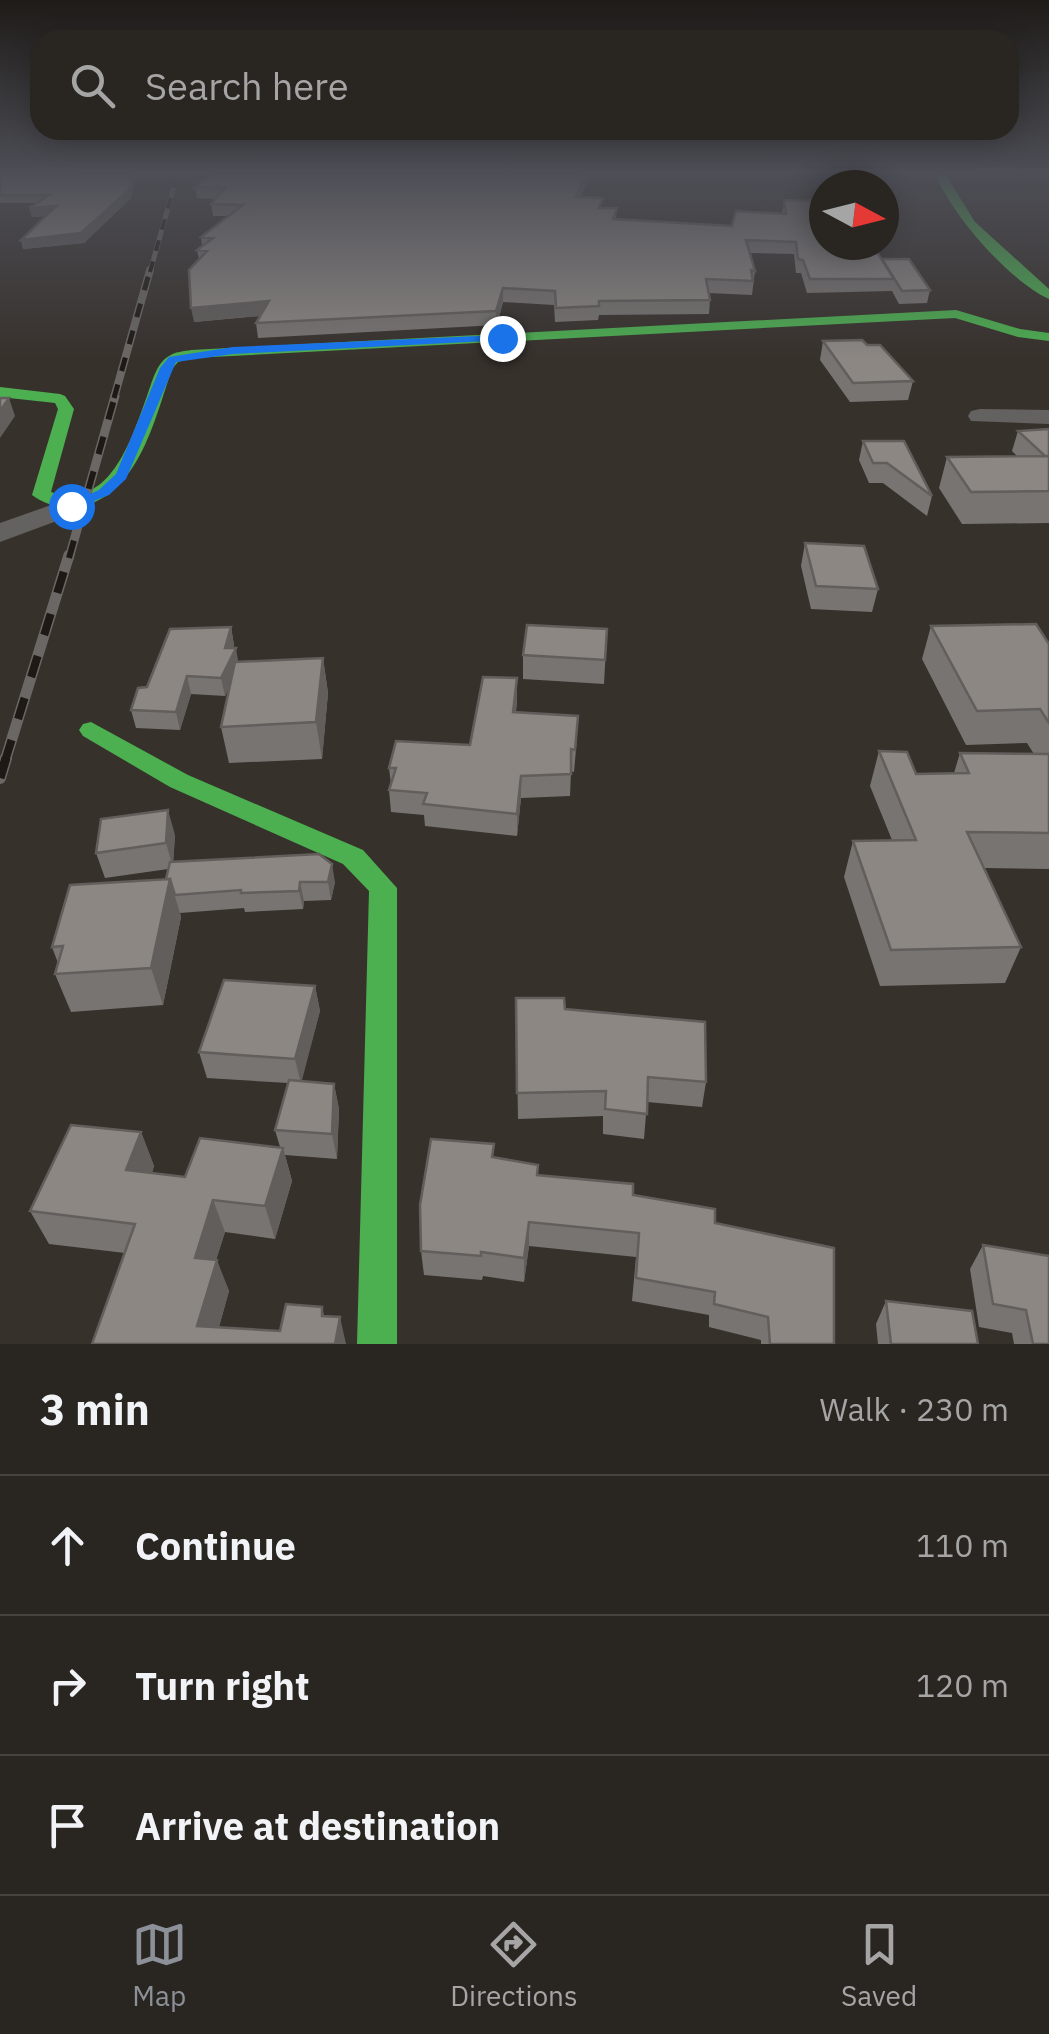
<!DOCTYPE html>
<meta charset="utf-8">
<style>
body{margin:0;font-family:"IBM Plex Sans",sans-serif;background:#35312e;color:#f1f3f6}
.compass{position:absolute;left:809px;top:170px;width:90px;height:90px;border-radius:50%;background:#292521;box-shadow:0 5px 25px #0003;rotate:97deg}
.stop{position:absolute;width:30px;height:30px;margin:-22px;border:8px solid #1a73e8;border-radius:50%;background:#fff}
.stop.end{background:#1a73e8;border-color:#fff;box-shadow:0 2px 10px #0008}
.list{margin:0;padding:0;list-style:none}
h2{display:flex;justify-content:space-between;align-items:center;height:130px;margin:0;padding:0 40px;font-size:42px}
h2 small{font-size:32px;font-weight:400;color:#a5a5a5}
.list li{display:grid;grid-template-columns:65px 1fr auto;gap:30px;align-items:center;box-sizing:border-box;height:140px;padding:0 40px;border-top:2px solid #45423f}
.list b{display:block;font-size:38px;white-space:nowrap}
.list em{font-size:32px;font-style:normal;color:#a5a5a5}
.icon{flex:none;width:55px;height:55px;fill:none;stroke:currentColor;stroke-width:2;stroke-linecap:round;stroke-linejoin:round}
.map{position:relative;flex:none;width:1049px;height:1344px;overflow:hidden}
.search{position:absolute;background:#292521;box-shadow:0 5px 25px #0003;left:30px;right:30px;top:30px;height:110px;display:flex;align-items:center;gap:25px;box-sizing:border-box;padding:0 35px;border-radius:30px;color:#a5a5a5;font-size:38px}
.sheet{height:550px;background:#292521}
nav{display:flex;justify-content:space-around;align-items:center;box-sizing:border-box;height:140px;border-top:2px solid #45423f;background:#292521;font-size:28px;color:#a5a5a5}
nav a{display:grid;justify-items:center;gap:5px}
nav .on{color:#8c9099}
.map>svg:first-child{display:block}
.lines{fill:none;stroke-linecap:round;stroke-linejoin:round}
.street{fill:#646260;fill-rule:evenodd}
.fast{fill:#4caf50;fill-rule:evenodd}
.rail-far4-casing{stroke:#6a6764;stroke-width:5}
.rail-far3-casing{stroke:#6a6764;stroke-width:8}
.rail-far2-casing{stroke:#6a6764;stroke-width:9}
.rail-far1-casing{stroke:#6a6764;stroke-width:11}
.rail-casing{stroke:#6a6764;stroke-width:12}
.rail-far4{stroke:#1e1915;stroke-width:4;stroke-dasharray:11;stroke-linecap:butt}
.rail-far3{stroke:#1e1915;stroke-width:5;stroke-dasharray:14;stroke-linecap:butt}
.rail-far2{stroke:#1e1915;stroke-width:6;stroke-dasharray:18;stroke-linecap:butt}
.rail-far1{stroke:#1e1915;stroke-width:8;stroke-dasharray:22;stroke-linecap:butt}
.rail{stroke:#1e1915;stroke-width:9;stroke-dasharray:28;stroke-linecap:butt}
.wall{fill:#787471}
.shaded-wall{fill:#625e5c}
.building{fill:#8c8783;stroke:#625e5c;stroke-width:2.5}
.route{fill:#1a73e8}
</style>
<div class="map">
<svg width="1049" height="1344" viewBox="0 0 1049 1344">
<rect width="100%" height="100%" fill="#37312c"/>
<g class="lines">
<path class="street" d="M 980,409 L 1049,410 L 1049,424 L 971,421 L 968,416 L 971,411 Z
M 71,498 L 81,500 L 85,506 L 81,512 L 0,542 L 0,523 Z"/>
<path class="fast" d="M 934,172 L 944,172 L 975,222 L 1049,289 L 1049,299 C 1007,279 952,215 934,172 Z
M 956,310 L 1020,329 L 1049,333 L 1049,341 L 1018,337 L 955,318 L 192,358 L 178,362 L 172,369 C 154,421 138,498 75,508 C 62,510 42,503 32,495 L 58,409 L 55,403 L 0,397 L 0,387 L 60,394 L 65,396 L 74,409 L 51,492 C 110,511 131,440 147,396 C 152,383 156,363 169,356 C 174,352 185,351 191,350 Z
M 91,722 L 188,775 L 363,850 L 397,888 L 397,1344 L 357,1344 L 369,891 L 343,864 L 170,787 L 83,736 L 79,730 L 83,724 Z"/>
<defs>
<path id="rail-far4" d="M 150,272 L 178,172"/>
<path id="rail-far3" d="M 114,398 L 150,270"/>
<path id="rail-far2" d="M 69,558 L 115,396"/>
<path id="rail-far1" d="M 5,761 L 69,555"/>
<path id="rail" d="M 0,778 L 6,758"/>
</defs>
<use href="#rail-far4" class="rail-far4-casing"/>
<use href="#rail-far3" class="rail-far3-casing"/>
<use href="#rail-far2" class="rail-far2-casing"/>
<use href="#rail-far1" class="rail-far1-casing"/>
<use href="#rail" class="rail-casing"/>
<use href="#rail-far4" class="rail-far4"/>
<use href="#rail-far3" class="rail-far3"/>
<use href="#rail-far2" class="rail-far2"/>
<use href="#rail-far1" class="rail-far1"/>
<use href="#rail" class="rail"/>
</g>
<path class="wall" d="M 0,172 L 131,198 L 84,243 L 23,249 L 21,240 L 46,216 L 32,217 L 37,203 L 0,203 Z
M 213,172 L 591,172 L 581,197 L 603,208 L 617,208 L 616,219 L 732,226 L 782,214 L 784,200 L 833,252 L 882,260 L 930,290 L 927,303 L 899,304 L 892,291 L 807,293 L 801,273 L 796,273 L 794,254 L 750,253 L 755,271 L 752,295 L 709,293 L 710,300 L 709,314 L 599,315 L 598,320 L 555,322 L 554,305 L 503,302 L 497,325 L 258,338 L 256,323 L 260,316 L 194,322 L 199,259 L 197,250 L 202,246 L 201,237 L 227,216 L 213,216 L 211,204 L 215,199 L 197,198 L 195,187 Z
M 823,341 L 867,345 L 913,381 L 908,400 L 850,402 L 820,360 Z
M 1049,429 L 1049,523 L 962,524 L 939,488 L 947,457 L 1017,456 L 1012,451 L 1018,431 Z
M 863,441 L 932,496 L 927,516 L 883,483 L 869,483 L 859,460 Z
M 805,543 L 878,589 L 872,612 L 811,609 L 801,566 Z
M 931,626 L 1049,644 L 1049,869 L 984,868 L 1021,947 L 1005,983 L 880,986 L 844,877 L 853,841 L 892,840 L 870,786 L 879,751 L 916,774 L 954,773 L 960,753 L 1034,754 L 1027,743 L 966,745 L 922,659 Z
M 231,627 L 234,645 L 233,648 L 238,662 L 323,658 L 328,693 L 322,759 L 229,763 L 221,727 L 230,686 L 225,696 L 191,694 L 180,730 L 136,728 L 131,710 L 147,687 Z
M 607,629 L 604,684 L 523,679 L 523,655 Z
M 517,700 L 516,712 L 577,738 L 574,772 L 571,771 L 570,796 L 521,798 L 517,836 L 425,826 L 424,815 L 391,812 L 389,790 L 391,784 L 389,768 L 470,745 Z
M 175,835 L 173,862 L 335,882 L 331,900 L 304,901 L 303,909 L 245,912 L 244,908 L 180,913 L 181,917 L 163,1005 L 71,1012 L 55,974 L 58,963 L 52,947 L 166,879 L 168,869 L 105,878 L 96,853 Z
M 315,986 L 320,1011 L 301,1081 L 334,1084 L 339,1109 L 337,1159 L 285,1155 L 292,1181 L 275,1239 L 225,1232 L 216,1260 L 229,1291 L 219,1327 L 280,1331 L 322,1307 L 324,1316 L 346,1344 L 92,1344 L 125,1253 L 49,1244 L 30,1211 L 141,1132 L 154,1166 L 152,1173 L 185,1177 L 280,1147 L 275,1130 L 288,1083 L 207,1078 L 199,1052 Z
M 516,998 L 565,1009 L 706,1082 L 702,1107 L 647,1102 L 644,1139 L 603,1134 L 603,1116 L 518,1119 Z
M 494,1158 L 538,1175 L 633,1195 L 715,1223 L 834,1344 L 761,1344 L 761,1340 L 709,1327 L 709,1315 L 632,1301 L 636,1257 L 529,1246 L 524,1282 L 483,1276 L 482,1280 L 424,1275 L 421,1251 Z
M 983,1245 L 1049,1344 L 1014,1344 L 1012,1333 L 979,1327 L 970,1269 Z
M 886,1301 L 978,1344 L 878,1344 L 876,1324 Z"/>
<path class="shaded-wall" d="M 133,172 L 137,172 L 131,198 L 84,243 L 23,249 L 21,240 Z
M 587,172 L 591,172 L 576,208 L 576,197 Z
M 56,206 L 58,215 L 32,217 L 29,208 Z
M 503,288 L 503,302 L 497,325 L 496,311 Z
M 269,301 L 271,315 L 194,322 L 191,308 Z
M 9,398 L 15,416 L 0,438 L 0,411 Z
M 231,627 L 234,645 L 230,660 L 236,648 L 239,666 L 225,696 L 221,678 L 225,648 Z
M 323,658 L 328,693 L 322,759 L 316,722 Z
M 187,676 L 191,694 L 180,730 L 176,712 Z
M 517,678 L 517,700 L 513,733 L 513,712 Z
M 521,776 L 521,798 L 517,836 L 517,814 Z
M 168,810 L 175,835 L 173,868 L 166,843 Z
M 332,864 L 335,882 L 331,900 L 328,882 Z
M 170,879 L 181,917 L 163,1005 L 151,968 Z
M 300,882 L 304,901 L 303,909 L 299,891 Z
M 315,986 L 320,1011 L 301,1084 L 295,1059 Z
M 334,1084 L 339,1109 L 337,1159 L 332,1134 Z
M 141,1132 L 154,1166 L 140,1203 L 126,1170 Z
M 283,1148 L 292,1181 L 275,1239 L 265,1206 Z
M 213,1200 L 225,1232 L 207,1289 L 195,1258 Z
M 529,1222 L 529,1246 L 524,1282 L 524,1258 Z
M 217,1260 L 229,1291 L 214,1344 L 197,1326 Z
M 340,1317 L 346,1344 L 335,1344 Z"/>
<path class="building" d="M 0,172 L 133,172 L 130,189 L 81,233 L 21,240 L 56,206 L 29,208 L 49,195 L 0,195 Z
M 213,172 L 587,172 L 576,197 L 603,198 L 599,208 L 617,208 L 613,219 L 732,226 L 736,211 L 786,214 L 784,200 L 816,201 L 824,224 L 824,245 L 831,245 L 833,252 L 877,252 L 894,279 L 810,279 L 803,260 L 798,259 L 796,242 L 746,240 L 755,271 L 751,270 L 753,281 L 706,279 L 710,300 L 599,301 L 599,306 L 556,308 L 555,291 L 503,288 L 496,311 L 256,323 L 269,301 L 191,308 L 189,270 L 207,251 L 197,250 L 213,238 L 201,237 L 243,205 L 211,204 L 225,188 L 195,187 Z
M 882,259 L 909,259 L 930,290 L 902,291 Z
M 862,340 L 867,345 L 880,345 L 913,381 L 853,383 L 823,341 Z
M 0,398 L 9,398 L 0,411 Z
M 1049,429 L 1049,456 L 1045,456 L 1018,431 Z
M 863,441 L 904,441 L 932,496 L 887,463 L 873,463 Z
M 1049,456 L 1049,491 L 971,492 L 947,457 Z
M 805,543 L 864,546 L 878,589 L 816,586 Z
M 1036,624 L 1049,644 L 1049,723 L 1040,709 L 977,711 L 931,626 Z
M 527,625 L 607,629 L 605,660 L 523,655 Z
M 231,627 L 225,648 L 236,648 L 221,678 L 187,676 L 176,712 L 131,710 L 138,688 L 147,687 L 170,629 Z
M 323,658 L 316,722 L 221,727 L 235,662 Z
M 483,677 L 517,678 L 513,712 L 578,716 L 575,750 L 571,749 L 571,774 L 521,776 L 517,814 L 423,804 L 427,793 L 389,790 L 396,768 L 389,768 L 396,741 L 470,745 Z
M 879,751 L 907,752 L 916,774 L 969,773 L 960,753 L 1049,754 L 1049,833 L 967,832 L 1021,947 L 891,950 L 853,841 L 916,840 Z
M 168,810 L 166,843 L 96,853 L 101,819 Z
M 319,854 L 332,864 L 328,882 L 300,882 L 299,891 L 241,893 L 241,890 L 175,895 L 170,879 L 166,879 L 170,862 Z
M 170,879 L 151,968 L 55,974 L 63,946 L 52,947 L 70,885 Z
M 224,980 L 315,986 L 295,1059 L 199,1052 Z
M 516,998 L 564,998 L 565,1009 L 705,1022 L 706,1082 L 648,1077 L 647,1114 L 605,1109 L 606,1091 L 517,1093 Z
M 289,1080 L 334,1084 L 332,1134 L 275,1130 Z
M 71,1125 L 141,1132 L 126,1170 L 185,1177 L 200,1138 L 283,1148 L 265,1206 L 213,1200 L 195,1258 L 217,1260 L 197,1326 L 280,1331 L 286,1304 L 322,1307 L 322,1316 L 340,1317 L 335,1344 L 92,1344 L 135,1224 L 30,1211 Z
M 431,1139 L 494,1144 L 492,1157 L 538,1165 L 537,1175 L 633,1184 L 633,1195 L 715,1209 L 715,1223 L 834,1248 L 834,1344 L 770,1344 L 768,1317 L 714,1304 L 715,1292 L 636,1278 L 639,1233 L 529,1222 L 524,1258 L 481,1252 L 481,1256 L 421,1251 L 420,1205 Z
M 983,1245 L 1049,1256 L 1049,1344 L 1033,1344 L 1026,1310 L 993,1304 Z
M 886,1301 L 972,1311 L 978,1344 L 891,1344 Z"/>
<linearGradient id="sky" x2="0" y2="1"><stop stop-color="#1e1b18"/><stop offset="0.48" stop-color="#4d4e56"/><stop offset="1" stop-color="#4d4e56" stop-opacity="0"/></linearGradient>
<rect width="1049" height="360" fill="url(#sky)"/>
<path class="route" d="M 502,335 L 506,340 L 233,354 L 176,362 L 126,479 L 109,495 L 71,510 L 64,506 L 99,490 L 116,474 L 160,368 L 169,357 L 233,347 Z"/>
</svg>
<svg class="compass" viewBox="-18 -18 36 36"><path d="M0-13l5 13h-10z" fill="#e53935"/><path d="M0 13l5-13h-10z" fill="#a5a5a5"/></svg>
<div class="stop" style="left:71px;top:506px"></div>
<div class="stop end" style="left:502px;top:338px"></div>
<div class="search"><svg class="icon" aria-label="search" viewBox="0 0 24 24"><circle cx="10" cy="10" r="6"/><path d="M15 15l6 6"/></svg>Search here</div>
</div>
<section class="sheet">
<h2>3 min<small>Walk · 230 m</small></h2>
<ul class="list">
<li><svg class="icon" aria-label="ahead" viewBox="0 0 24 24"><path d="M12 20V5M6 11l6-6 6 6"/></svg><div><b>Continue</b></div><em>110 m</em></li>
<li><svg class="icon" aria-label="right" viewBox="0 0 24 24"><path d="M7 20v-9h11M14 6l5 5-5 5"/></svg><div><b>Turn right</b></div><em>120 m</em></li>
<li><svg class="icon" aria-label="arrive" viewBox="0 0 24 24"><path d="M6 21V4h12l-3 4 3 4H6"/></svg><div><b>Arrive at destination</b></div></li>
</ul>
</section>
<nav>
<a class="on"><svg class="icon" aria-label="map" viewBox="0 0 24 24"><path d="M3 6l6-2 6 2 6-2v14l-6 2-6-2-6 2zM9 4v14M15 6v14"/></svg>Map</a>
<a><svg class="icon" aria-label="directions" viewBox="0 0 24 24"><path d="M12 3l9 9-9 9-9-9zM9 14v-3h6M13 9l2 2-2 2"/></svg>Directions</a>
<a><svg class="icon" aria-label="saved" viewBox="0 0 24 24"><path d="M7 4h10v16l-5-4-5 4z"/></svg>Saved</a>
</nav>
